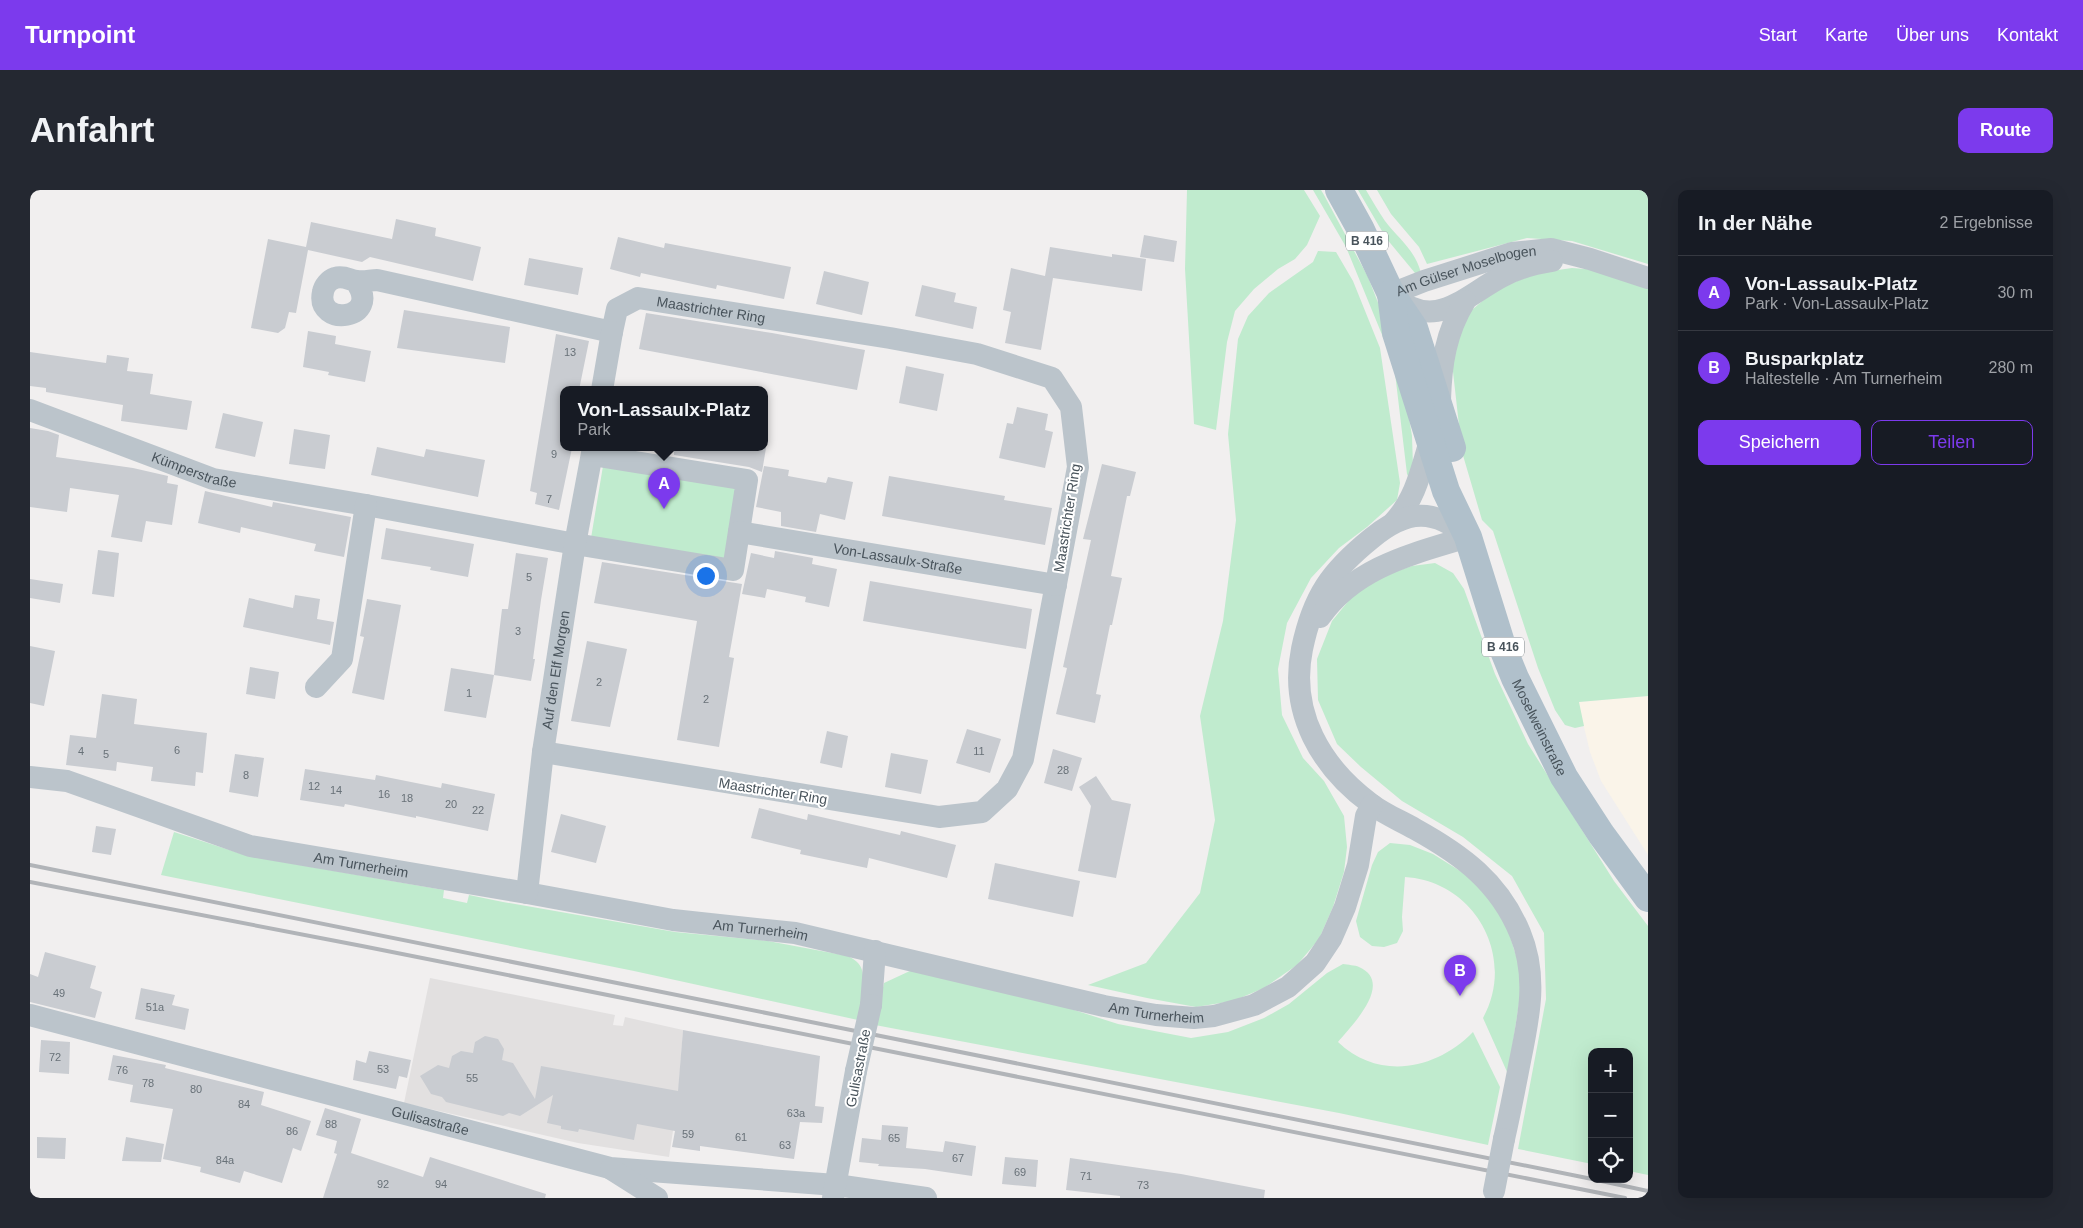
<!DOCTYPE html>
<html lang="de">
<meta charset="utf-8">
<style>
body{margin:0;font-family:Helvetica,sans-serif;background:#242831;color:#f1f3f6}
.controls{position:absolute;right:15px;bottom:15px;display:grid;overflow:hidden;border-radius:10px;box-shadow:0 5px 20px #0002}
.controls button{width:45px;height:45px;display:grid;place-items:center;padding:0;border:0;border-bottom:1px solid #363941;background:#171b24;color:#f1f3f6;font:25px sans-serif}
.you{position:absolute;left:675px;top:385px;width:18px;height:18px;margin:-12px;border:4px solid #fff;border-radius:50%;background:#1a73e8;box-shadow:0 0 0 8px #1a73e833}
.badge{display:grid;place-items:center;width:32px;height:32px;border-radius:50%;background:#7c3aed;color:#fff;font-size:16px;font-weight:700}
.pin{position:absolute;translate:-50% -41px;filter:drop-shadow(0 1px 2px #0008)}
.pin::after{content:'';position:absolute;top:26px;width:18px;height:15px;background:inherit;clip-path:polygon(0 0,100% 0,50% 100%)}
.popup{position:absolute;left:530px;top:196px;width:208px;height:65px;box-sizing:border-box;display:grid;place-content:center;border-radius:10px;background:#171b24;filter:drop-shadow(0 1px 4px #0005);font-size:16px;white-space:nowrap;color:#9ea1a6}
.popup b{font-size:19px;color:#f1f3f6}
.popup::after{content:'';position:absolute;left:50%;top:100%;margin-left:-10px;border:10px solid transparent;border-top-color:#171b24}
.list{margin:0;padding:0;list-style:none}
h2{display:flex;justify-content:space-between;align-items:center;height:65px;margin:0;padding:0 20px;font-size:21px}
h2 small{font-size:16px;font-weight:400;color:#9ea1a6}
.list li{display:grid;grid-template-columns:32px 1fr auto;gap:15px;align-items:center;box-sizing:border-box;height:75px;padding:0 20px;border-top:1px solid #363941}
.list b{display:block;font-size:19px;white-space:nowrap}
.list p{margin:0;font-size:16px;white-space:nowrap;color:#9ea1a6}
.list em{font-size:16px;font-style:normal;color:#9ea1a6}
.actions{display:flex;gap:10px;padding:15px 20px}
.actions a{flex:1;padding:11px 0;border:1px solid #7c3aed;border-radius:10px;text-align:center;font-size:18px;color:#7c3aed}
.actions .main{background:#7c3aed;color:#fff}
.icon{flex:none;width:28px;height:28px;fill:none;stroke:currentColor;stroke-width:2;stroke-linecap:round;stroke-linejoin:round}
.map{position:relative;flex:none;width:1618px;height:1008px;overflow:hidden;border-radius:10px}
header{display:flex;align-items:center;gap:30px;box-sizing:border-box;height:70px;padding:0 25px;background:#7c3aed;color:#fff}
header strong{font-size:24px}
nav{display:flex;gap:28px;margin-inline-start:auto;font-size:18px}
.intro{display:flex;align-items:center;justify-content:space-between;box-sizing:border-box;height:120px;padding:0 30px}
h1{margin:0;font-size:35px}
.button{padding:12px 22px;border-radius:10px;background:#7c3aed;color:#fff;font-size:18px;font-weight:700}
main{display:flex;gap:30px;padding:0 30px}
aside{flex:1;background:#171b24;border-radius:10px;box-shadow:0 5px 20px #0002}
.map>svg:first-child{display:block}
.commercial{fill:#faf4e9}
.education{fill:#e2e0e0}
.green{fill:#c0ebce}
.building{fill:#c9ccd1}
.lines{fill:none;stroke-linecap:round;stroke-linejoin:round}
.minor{stroke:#bbc4cb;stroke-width:22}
.primary{stroke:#b0c0cb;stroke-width:28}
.rail{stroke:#b1b4b8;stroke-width:4}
.minor-bridge{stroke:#bbc4cb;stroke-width:22}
.labels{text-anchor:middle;stroke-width:4;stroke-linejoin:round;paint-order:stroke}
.number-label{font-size:11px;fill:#687178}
.shield{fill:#fff;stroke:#7f878c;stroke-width:1}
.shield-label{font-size:12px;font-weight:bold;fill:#48535b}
.street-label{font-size:14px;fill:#48535b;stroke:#fff}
</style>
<header>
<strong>Turnpoint</strong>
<nav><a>Start</a><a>Karte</a><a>Über uns</a><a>Kontakt</a></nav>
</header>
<div class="intro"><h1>Anfahrt</h1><a class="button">Route</a></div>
<main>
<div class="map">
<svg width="1618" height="1008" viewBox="0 0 1618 1008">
<rect width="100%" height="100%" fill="#f1efef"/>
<path class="commercial" d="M 1618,506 L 1618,665 L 1571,591 L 1560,562 L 1548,512 Z"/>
<path class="education" d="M 400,788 L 585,825 L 583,835 L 593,836 L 595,827 L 653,840 L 648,908 L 639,967 L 548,953 L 374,913 Z"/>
<path class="green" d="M 1157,0 L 1274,0 L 1290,26 L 1277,55 L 1265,69 L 1248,79 L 1224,99 L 1205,121 L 1197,152 L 1186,240 L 1164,234 L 1155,79 Z
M 1283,0 L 1291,0 L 1294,5 L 1338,87 L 1361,146 L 1355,152 L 1316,57 Z
M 1328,0 L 1336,0 C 1342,10 1348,21 1355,31 C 1369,49 1385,60 1391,83 L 1385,83 L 1356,48 Z
M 1347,0 L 1618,0 L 1618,74 L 1542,51 L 1497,48 L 1397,74 L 1389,57 L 1361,24 Z
M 1288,61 L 1306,62 L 1323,91 L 1350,158 L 1370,293 L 1367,310 L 1337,337 L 1309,358 L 1281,388 L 1257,433 L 1248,479 L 1252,525 L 1273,568 L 1294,591 L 1314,626 L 1317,657 L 1314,682 L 1303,717 L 1289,749 L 1267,775 L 1234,798 L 1203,811 L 1166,817 L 1117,808 L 1058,795 L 1116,773 L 1170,703 L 1185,630 L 1170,526 L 1193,431 L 1206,330 L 1198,244 L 1208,149 L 1218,126 L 1239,103 L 1283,72 Z
M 1542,78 L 1569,80 L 1618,97 L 1618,506 L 1549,512 L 1554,536 L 1545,538 L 1535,535 L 1525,520 L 1508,478 L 1463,341 L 1452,330 L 1432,262 L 1421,164 L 1437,124 L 1456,108 L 1477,95 L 1507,83 Z
M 1365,183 L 1373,191 L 1382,246 L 1383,276 L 1379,288 L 1377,284 Z
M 574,270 L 708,291 L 695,369 L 561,348 Z
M 1405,373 L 1423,383 L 1434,399 L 1465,484 L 1498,554 L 1584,691 L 1618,736 L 1618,985 L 1599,981 L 1599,862 L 1562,862 L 1562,974 L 1488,959 L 1516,809 L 1514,743 L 1482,686 L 1433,647 L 1372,611 L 1331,577 L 1307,554 L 1288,510 L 1287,469 L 1302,431 L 1325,403 L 1355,385 L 1382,376 Z
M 144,642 L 218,666 L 414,700 L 413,708 L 437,713 L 439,705 L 473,712 L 645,742 L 738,751 L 818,766 C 824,769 830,773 832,780 C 836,791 830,819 828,830 L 604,781 L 131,685 Z
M 1360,653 L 1380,655 L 1403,664 L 1435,684 L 1454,699 L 1474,727 L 1493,788 L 1478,884 L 1453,828 C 1487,766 1444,691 1375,687 L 1372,727 L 1373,741 L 1367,753 L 1354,757 L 1342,756 L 1330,747 L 1326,731 L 1342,675 L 1348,662 Z
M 1313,774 C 1318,775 1325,775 1329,777 C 1365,793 1321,836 1308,852 C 1349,891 1406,880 1443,842 L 1470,897 L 1458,955 L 1309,923 L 845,835 L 854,793 L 882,780 L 1016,811 L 1088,834 L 1161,848 L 1198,842 L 1234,828 L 1259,814 L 1297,783 Z"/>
<path class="building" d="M 366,29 L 406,38 L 405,46 L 451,57 L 443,91 L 340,67 L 332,72 L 278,60 L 266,123 L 259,122 L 255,138 L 248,143 L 221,138 L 238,49 L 276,57 L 281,32 L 362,49 Z
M 1114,45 L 1147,51 L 1144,72 L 1110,67 Z
M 588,47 L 634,58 L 635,53 L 761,77 L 754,109 L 687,95 L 686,99 L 611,83 L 610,87 L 580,79 Z
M 1020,57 L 1082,67 L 1082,64 L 1116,69 L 1112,101 L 1023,88 L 1011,160 L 975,153 L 981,122 L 973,120 L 981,78 L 1015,86 Z
M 499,68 L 553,78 L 548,105 L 494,95 Z
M 794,81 L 839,92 L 832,125 L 786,114 Z
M 892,95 L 926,103 L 924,112 L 947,117 L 943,139 L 885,126 Z
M 374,120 L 480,137 L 475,173 L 367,158 Z
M 616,123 L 742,143 L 835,160 L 827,200 L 609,159 Z
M 278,141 L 306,146 L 305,154 L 341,161 L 335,192 L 298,185 L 299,182 L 273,177 Z
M 526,144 L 559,151 L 549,200 L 534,200 L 534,258 L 542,258 L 529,320 L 505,314 L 507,303 L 500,301 Z
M 0,162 L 76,173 L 77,165 L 99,168 L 97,181 L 123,184 L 120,204 L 162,211 L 157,240 L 91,231 L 93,215 L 16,202 L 16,198 L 0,196 Z
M 876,176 L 914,184 L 907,221 L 869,213 Z
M 987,217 L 1018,224 L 1015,240 L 1023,242 L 1015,278 L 969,268 L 977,233 L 983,234 Z
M 193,223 L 233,232 L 225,267 L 185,258 Z
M 0,238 L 18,241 L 29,245 L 26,267 L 103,278 L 138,286 L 137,293 L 148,295 L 142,335 L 116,331 L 112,352 L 81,347 L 89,305 L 40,298 L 37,322 L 0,317 Z
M 264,239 L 300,245 L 295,279 L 259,274 Z
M 347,257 L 394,267 L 396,259 L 455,270 L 448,307 L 341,285 Z
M 644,258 L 736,258 L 732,282 L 719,277 L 644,265 Z
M 1072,274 L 1106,282 L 1100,306 L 1097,306 L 1081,386 L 1092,388 L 1082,435 L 1080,435 L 1066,504 L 1071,505 L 1065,533 L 1026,524 L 1037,478 L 1033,477 L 1061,350 L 1053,349 Z
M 734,276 L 759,280 L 758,286 L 796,293 L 798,287 L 823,292 L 815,330 L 790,324 L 786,342 L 751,336 L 751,322 L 726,317 Z
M 859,286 L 975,306 L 974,310 L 1022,318 L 1015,355 L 852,326 Z
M 175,301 L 242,317 L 243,312 L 321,327 L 314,367 L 284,361 L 286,354 L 211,337 L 210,343 L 168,333 Z
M 356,338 L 444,354 L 438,387 L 400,380 L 401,377 L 351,369 Z
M 68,360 L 89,363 L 84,407 L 62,404 Z
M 745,361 L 783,368 L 782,374 L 807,379 L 799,417 L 775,412 L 776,407 L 737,399 L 735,408 L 712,404 L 721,363 L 744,368 Z
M 486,363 L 518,368 L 511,410 L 503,469 L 505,469 L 501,491 L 464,485 L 472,419 L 478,419 Z
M 572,372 L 712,394 L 699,467 L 704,468 L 689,557 L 647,550 L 667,431 L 564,413 Z
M 0,389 L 33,394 L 30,413 L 0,408 Z
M 840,391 L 1002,419 L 996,459 L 833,431 Z
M 265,405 L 290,409 L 287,429 L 304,432 L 300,455 L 213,437 L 219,408 L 263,418 Z
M 337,409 L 371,415 L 354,510 L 322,503 L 334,447 L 330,446 Z
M 557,451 L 597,459 L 580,537 L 541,531 Z
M 0,456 L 25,461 L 14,516 L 0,513 Z
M 220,477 L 249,482 L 245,509 L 216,504 Z
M 421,478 L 464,485 L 456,528 L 414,521 Z
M 72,504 L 107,509 L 104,534 L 177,543 L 173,583 L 166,582 L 165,596 L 121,591 L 123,577 L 87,572 L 86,581 L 36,575 L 40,545 L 66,548 Z
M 937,539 L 971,549 L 960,583 L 926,573 Z
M 797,541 L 818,546 L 812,578 L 790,573 Z
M 1023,559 L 1052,568 L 1042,601 L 1014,593 Z
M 861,563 L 898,570 L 891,604 L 855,597 Z
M 205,564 L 234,568 L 228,607 L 199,602 Z
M 275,579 L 345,590 L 346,585 L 411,598 L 412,593 L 465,604 L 458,641 L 386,626 L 386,628 L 315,614 L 314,617 L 270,610 Z
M 1066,586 L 1082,610 L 1101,614 L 1086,688 L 1048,681 L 1061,616 L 1049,597 Z
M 729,618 L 777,630 L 778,624 L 870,645 L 871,641 L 926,655 L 917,688 L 839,668 L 837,678 L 770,664 L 771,660 L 721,648 Z
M 531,624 L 576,636 L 566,673 L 521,662 Z
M 66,636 L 86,639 L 81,665 L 62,662 Z
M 965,673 L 1050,691 L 1043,727 L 958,709 Z
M 15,762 L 66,776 L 60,798 L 72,802 L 65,828 L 0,812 L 0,784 L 8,787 Z
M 111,798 L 145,805 L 142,815 L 159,819 L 155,840 L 105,829 Z
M 653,840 L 790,866 L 785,916 L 794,917 L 792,933 L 770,932 L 764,969 L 670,956 L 670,961 L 642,957 L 645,941 L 607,934 L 604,950 L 549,939 L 548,942 L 531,939 L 531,936 L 517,933 L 523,905 L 490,926 L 479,923 L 473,926 L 416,912 L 412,907 L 401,904 L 390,886 L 408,875 L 419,878 L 422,866 L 431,861 L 443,863 L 445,852 L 455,846 L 468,849 L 474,859 L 472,870 L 483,873 L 505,909 L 511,876 L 648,901 Z
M 11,850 L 40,852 L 39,884 L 9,882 Z
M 339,861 L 381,870 L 377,888 L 369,886 L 366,899 L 323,890 L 326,870 L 336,873 Z
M 83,865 L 136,875 L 135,878 L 234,902 L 231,915 L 281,931 L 271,961 L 263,958 L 252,993 L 214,981 L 210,993 L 170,982 L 171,977 L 133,969 L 143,919 L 100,912 L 103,895 L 78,890 Z
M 295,918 L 331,929 L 321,963 L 393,987 L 400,967 L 516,1004 L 515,1008 L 293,1008 L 307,964 L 304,963 L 307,951 L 286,945 Z
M 852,935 L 878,937 L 876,958 L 913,962 L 915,951 L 946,956 L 942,986 L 895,979 L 848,976 L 849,974 L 829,972 L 832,948 L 851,950 Z
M 7,947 L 36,948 L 35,969 L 7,968 Z
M 96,947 L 134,954 L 131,972 L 92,971 Z
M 975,967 L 1008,970 L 1006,997 L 972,994 Z
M 1040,968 L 1151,984 L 1235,1000 L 1234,1008 L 1090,1008 L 1090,1006 L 1036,1000 Z"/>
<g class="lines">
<g class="minor">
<path id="s1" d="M 326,92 C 353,130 285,138 293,102 C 294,96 299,90 305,88 C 315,85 320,91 328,91 C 334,92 341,90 347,90 L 582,142 L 587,119 L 608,108 L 860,148 L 947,164 L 1022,188 L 1041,217 L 1048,277 L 993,569 L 977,599 L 952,622 L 909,627 L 513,562"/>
<path id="s2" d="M 1361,104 L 1394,91 L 1482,63 L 1521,59 L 1560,69 L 1618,88"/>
<path d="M 1361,104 C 1404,143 1432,108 1471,87 C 1487,78 1503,74 1522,71"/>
<path d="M 572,200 L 582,142"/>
<path d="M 1410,210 C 1411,174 1416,142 1435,111"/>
<path id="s3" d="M 0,220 L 183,289 L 336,315 L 545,354 L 703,380 L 717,290 L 562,265"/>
<path d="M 1363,333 C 1385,310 1391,281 1400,251"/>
<path id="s4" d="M 709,342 L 1026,395"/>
<path d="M 1438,347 C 1404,318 1377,319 1342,348 C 1301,381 1283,406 1272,459 C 1259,523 1291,577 1341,614 C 1354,624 1371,631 1385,639 C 1432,665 1469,692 1490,743 C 1508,786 1499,827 1490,871 C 1485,897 1480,923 1474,949"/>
<path d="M 1290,427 C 1325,377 1382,364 1438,347"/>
<path d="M 286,497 L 312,469 L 336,315"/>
<path id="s5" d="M 0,587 L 37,591 L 220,656 L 497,703 L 643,730 L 765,743 L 1074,816 L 1126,825 L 1164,828 L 1184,826 L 1224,815 L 1258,797 L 1285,773 L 1301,749 L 1315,717 L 1328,675 L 1336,626 L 1342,615"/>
<path id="s6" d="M 497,703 L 513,562 L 545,354 L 563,258"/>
<path d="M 841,815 L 845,761"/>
<path id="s7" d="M 0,825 L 580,978 L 806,995 L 896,1008"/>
<path d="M 581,979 L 627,1008"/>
<path d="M 803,1008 L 826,881"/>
</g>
<g class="primary">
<path d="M 1309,0 L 1330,38 L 1361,104 L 1384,138 L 1422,258"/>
<path id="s8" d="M 1361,104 L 1366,143 L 1416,301 L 1438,347 L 1472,456 L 1485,488 L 1534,587 L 1571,644 L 1618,708"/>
</g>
<path class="rail" d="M 0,675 L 1562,989
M 0,692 L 332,756 L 1595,1008
M 1562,989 L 1618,1001"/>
<path class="minor-bridge" d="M 826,881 L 841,815
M 1464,1001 L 1474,949"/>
</g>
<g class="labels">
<g class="number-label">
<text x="540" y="166">13</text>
<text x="524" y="268">9</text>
<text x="519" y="313">7</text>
<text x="499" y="391">5</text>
<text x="488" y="445">3</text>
<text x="569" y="496">2</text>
<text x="439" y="507">1</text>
<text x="676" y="513">2</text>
<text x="147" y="564">6</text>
<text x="51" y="565">4</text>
<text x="949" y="565">11</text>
<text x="76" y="568">5</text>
<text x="1033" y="584">28</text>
<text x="216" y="589">8</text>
<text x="284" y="600">12</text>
<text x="306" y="604">14</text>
<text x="354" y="608">16</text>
<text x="377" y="612">18</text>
<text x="421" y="618">20</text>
<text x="448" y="624">22</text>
<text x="29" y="807">49</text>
<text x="125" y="821">51a</text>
<text x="25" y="871">72</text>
<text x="353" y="883">53</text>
<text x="92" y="884">76</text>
<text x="442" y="892">55</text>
<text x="118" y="897">78</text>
<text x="166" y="903">80</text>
<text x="214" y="918">84</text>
<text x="766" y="927">63a</text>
<text x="301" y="938">88</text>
<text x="262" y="945">86</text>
<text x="658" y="948">59</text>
<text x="711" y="951">61</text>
<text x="864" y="952">65</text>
<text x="755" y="959">63</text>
<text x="928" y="972">67</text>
<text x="195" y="974">84a</text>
<text x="990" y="986">69</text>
<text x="1056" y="990">71</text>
<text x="353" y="998">92</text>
<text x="411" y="998">94</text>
<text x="1113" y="999">73</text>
</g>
<g class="shield">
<rect x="1316" y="41.5" width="42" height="19" rx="4"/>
<rect x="1452" y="447.5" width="42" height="19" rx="4"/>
</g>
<g class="shield-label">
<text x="1337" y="55">B 416</text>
<text x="1473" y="461">B 416</text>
</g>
<g class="street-label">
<text dy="5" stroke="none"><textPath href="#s2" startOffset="79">Am Gülser Moselbogen</textPath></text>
<text dy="5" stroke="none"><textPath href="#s1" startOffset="506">Maastrichter Ring</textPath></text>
<text dy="5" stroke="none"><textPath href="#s3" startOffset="175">Kümperstraße</textPath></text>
<text transform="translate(1037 328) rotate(-81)" y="5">Maastrichter Ring</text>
<text dy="5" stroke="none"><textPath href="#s4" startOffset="161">Von-Lassaulx-Straße</textPath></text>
<text dy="5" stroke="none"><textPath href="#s6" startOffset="225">Auf den Elf Morgen</textPath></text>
<text dy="5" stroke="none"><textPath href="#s8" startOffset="460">Moselweinstraße</textPath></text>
<text transform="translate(743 601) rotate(9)" y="5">Maastrichter Ring</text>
<text dy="5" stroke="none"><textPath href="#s5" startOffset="344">Am Turnerheim</textPath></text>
<text dy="5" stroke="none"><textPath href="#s5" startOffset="749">Am Turnerheim</textPath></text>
<text dy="5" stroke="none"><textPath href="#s5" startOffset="1154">Am Turnerheim</textPath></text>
<text transform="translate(828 878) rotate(-79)" y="5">Gulisastraße</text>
<text dy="5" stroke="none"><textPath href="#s7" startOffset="414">Gulisastraße</textPath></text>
</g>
</g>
</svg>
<div class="controls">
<button>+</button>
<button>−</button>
<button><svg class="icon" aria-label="locate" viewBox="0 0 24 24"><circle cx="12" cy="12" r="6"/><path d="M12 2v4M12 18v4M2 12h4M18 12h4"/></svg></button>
</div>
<div class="you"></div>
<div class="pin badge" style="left:634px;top:319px">A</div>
<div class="popup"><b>Von-Lassaulx-Platz</b>Park</div>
<div class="pin badge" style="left:1430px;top:806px">B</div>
</div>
<aside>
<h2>In der Nähe<small>2 Ergebnisse</small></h2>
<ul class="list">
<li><span class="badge">A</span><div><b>Von-Lassaulx-Platz</b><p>Park · Von-Lassaulx-Platz</p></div><em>30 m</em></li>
<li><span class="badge">B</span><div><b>Busparkplatz</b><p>Haltestelle · Am Turnerheim</p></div><em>280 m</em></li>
</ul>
<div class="actions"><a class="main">Speichern</a><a>Teilen</a></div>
</aside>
</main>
